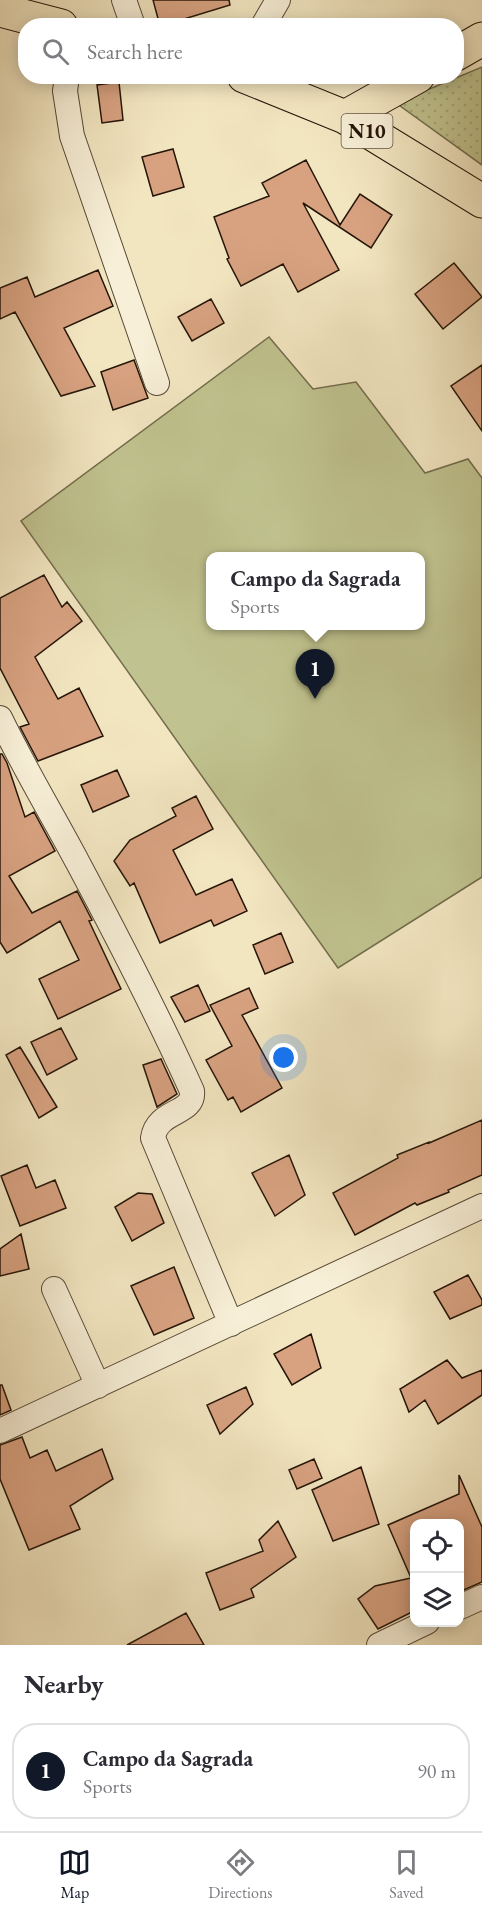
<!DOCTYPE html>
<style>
body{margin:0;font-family:"EB Garamond",serif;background:#f2f2f3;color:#2b2b33}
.controls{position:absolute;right:18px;bottom:18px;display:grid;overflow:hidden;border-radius:12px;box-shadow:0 3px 15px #0003}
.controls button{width:54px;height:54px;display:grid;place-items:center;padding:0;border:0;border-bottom:2px solid #e1e1e2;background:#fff;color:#2b2b33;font:30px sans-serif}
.you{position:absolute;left:284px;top:1058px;width:21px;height:21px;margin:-15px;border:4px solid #fff;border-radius:50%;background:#1a73e8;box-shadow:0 0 0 9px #1a73e833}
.badge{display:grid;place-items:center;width:39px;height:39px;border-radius:50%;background:#111827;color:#fff;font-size:20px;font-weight:700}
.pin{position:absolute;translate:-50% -50px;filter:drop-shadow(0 2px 3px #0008)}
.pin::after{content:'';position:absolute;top:32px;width:21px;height:18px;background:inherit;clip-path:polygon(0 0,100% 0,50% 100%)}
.popup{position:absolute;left:206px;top:552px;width:219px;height:78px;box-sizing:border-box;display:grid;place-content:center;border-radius:12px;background:#fff;filter:drop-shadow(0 2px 4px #0005);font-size:20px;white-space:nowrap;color:#7c7c81}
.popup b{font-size:22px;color:#2b2b33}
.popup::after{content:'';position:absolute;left:50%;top:100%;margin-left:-12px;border:12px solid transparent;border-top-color:#fff}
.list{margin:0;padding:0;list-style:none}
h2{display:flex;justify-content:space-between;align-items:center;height:78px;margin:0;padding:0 24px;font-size:26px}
h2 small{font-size:20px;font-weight:400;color:#7c7c81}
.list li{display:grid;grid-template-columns:39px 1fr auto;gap:18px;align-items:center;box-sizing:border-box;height:96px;margin:0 12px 12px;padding:0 12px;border:2px solid #e1e1e2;border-radius:24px}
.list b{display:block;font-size:22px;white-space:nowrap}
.list p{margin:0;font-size:20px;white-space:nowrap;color:#7c7c81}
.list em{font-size:20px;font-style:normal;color:#7c7c81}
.icon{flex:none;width:33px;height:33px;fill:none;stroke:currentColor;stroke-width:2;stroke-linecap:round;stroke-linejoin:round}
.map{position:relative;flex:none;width:482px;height:1645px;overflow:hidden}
.search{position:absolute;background:#fff;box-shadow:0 3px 15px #0003;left:18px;right:18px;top:18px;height:66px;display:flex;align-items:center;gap:15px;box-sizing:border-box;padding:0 21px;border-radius:24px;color:#7c7c81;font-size:22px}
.sheet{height:186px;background:#fff}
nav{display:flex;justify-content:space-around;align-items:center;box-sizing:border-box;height:84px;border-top:2px solid #e1e1e2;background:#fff;font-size:16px;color:#7c7c81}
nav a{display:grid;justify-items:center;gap:3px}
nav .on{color:#111827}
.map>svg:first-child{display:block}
.park{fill:url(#park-dots);stroke:#726c4c;stroke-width:1.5}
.pitch{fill:#c0c38f;stroke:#726c4c;stroke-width:1.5;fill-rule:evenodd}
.building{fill:#d8a281;stroke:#251508;stroke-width:1.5}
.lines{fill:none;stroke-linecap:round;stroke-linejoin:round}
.minor-casing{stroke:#584936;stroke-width:26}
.primary-casing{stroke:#251508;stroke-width:35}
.minor{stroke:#f7efd7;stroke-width:24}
.primary{stroke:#f2e6c1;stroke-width:33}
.labels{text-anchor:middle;stroke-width:4.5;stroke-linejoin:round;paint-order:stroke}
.shield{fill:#f7efd7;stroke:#645646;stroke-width:1.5}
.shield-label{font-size:20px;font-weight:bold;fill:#251508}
</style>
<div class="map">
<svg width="482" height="1645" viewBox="0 0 482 1645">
<defs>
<pattern id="park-dots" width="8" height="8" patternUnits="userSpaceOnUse" patternTransform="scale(1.5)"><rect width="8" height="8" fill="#c0c38f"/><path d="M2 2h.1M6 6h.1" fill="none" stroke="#a5a77a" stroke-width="1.8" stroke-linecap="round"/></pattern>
</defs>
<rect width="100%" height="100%" fill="#f2e6c1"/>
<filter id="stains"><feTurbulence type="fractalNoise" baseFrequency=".00333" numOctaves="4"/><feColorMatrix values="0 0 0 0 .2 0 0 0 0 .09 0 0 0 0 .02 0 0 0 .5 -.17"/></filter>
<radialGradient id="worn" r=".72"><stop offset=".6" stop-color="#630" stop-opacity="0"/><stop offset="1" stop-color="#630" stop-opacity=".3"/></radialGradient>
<path class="park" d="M 482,67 L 482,165 L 396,103 Z"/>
<path class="pitch" d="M 269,337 L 313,389 L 356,382 L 425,473 L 468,459 L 482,478 L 482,877 L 338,968 L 21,521 ZM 210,556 L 420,556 L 420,626 L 210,626 Z"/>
<path class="building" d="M 153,0 L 229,0 L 230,5 L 184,19 L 186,26 L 160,26 Z
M 119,82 L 123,120 L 102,123 L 97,85 Z
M 173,149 L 184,187 L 153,196 L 142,157 Z
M 306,160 L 340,225 L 360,194 L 392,215 L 371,248 L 303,203 L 339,270 L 298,292 L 283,264 L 241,286 L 227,259 L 229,258 L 214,217 L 269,196 L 262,183 Z
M 454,263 L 482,297 L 443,329 L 415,294 Z
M 98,270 L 113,306 L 64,328 L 95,386 L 61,396 L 15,312 L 0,319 L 0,288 L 27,277 L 35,297 Z
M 211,299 L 224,323 L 192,341 L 178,317 Z
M 134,360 L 148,398 L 113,410 L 101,372 Z
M 482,365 L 482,431 L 451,386 Z
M 44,575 L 62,607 L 67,602 L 82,621 L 35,657 L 58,699 L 79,688 L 103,736 L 38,761 L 20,727 L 29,724 L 0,668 L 0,598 Z
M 0,754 L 2,754 L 7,763 L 25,817 L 34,812 L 55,851 L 9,876 L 32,913 L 77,891 L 92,920 L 89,921 L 121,989 L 58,1019 L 39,979 L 79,960 L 60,921 L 7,953 L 0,942 Z
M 117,770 L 129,796 L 93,812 L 81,785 Z
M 196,796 L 213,829 L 173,850 L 196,895 L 232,879 L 247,911 L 214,926 L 211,920 L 160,943 L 134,883 L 130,886 L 114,861 L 130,840 L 176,816 L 172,808 Z
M 281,933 L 293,962 L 265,974 L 253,945 Z
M 198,985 L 210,1011 L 185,1022 L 171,997 Z
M 249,988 L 258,1008 L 242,1015 L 282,1088 L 241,1112 L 233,1097 L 228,1100 L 206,1060 L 232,1046 L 210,1005 Z
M 61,1028 L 77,1059 L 47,1075 L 31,1042 Z
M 20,1047 L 57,1107 L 39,1118 L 6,1055 Z
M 161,1059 L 177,1094 L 157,1107 L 143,1065 Z
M 482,1120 L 482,1175 L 448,1190 L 449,1192 L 417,1205 L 415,1203 L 355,1235 L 333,1193 L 398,1158 L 397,1155 L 429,1142 L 429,1143 Z
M 289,1155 L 305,1195 L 275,1216 L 252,1173 Z
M 27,1165 L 36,1188 L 55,1180 L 66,1208 L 20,1226 L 1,1176 Z
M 138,1193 L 152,1194 L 164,1223 L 132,1241 L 115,1207 Z
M 21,1234 L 29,1269 L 0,1276 L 0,1249 Z
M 174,1267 L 194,1318 L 154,1335 L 131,1286 Z
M 468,1275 L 482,1300 L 482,1305 L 450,1319 L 434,1292 Z
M 311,1334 L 321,1368 L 292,1385 L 274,1354 Z
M 447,1360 L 462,1378 L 482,1370 L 482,1395 L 438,1424 L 425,1400 L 409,1412 L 400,1389 Z
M 0,1385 L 2,1385 L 11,1410 L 0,1415 Z
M 246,1387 L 253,1404 L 220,1434 L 207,1405 Z
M 22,1437 L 30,1458 L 47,1450 L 56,1471 L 102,1449 L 113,1479 L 70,1506 L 80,1529 L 29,1550 L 0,1479 L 0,1445 Z
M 314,1459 L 322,1478 L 297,1489 L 289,1470 Z
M 361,1467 L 379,1524 L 333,1541 L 312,1490 Z
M 459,1475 L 482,1527 L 482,1582 L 459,1592 L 459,1524 L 414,1524 L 414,1611 L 378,1629 L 358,1599 L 375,1586 L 411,1578 L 388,1525 L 459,1494 Z
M 278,1521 L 296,1557 L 251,1589 L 254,1597 L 220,1610 L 206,1573 L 263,1551 L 259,1540 Z
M 186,1613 L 204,1645 L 127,1645 Z"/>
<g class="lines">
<defs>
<path id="minor" d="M 124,0 L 133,26
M 263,26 L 278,0
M 67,76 L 65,91 L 72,136 L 157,383
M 0,718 C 24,768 52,814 78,863 C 118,938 157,1013 192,1091 C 195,1115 157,1109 153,1138 L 231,1324
M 54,1289 L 98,1386
M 0,1431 L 482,1206
M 460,1607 L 482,1597
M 379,1645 L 427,1622"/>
<path id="primary" d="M 0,10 L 61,26
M 456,54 L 482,39
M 244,76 L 345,117 L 482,201
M 345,117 L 418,76"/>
</defs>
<use href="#minor" class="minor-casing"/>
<use href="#primary" class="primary-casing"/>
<use href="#minor" class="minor"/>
<use href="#primary" class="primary"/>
</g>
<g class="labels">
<rect class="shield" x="341.5" y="114" width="51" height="34" rx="4.5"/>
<g class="shield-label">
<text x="367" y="138">N10</text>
</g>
</g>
<rect width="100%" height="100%" filter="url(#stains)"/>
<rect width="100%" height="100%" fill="url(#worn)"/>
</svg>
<div class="controls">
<button><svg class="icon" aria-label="locate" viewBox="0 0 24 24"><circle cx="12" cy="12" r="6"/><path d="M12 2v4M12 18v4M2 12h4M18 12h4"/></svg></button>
<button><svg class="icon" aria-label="layers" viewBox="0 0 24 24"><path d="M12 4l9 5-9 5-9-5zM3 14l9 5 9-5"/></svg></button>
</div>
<div class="you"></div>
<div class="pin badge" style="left:315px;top:699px">1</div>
<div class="popup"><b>Campo da Sagrada</b>Sports</div>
<div class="search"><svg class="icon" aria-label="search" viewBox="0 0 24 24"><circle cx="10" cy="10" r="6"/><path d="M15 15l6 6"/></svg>Search here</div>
</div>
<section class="sheet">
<h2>Nearby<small></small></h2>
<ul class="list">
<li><span class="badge">1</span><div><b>Campo da Sagrada</b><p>Sports</p></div><em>90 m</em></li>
</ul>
</section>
<nav>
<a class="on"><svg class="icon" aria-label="map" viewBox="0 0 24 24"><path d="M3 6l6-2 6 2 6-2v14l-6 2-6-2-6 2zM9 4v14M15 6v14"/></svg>Map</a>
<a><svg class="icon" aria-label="directions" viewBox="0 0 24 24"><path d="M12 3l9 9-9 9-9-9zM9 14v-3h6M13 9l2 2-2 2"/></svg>Directions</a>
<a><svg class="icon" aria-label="saved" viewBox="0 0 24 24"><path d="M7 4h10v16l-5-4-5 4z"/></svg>Saved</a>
</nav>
